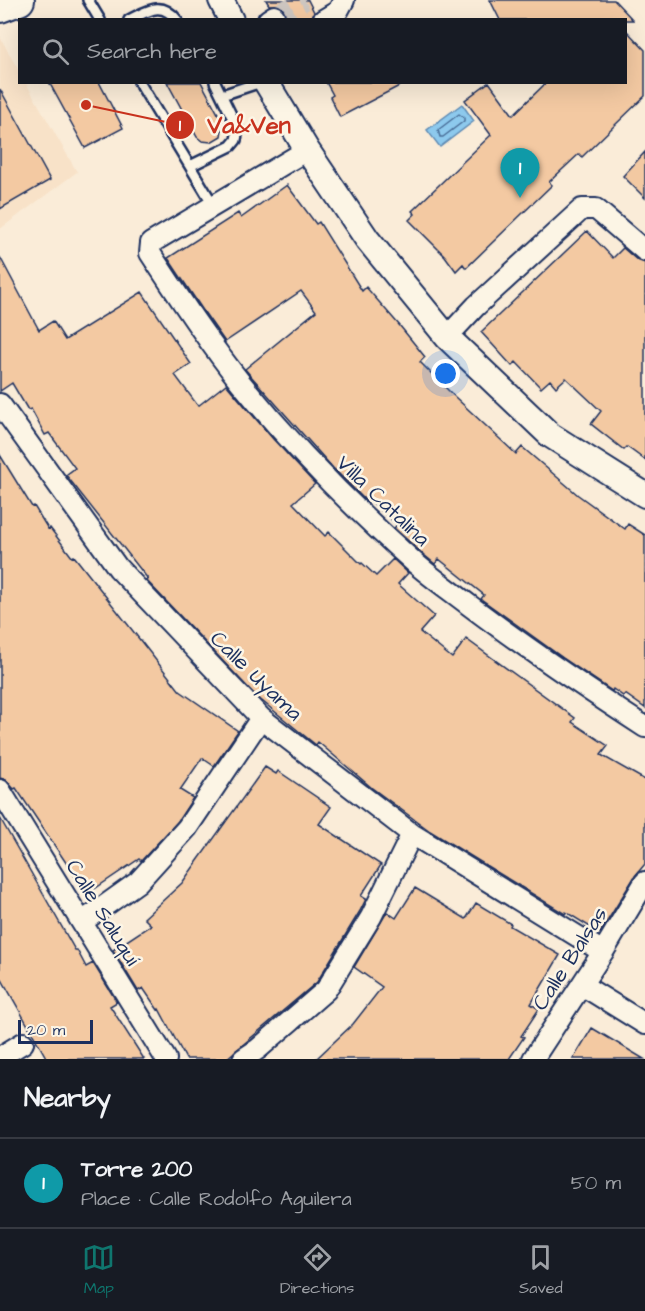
<!DOCTYPE html>
<meta charset="utf-8">
<style>
body{margin:0;font-family:"Architects Daughter",sans-serif;background:#242831;color:#f1f3f6}
.scale{position:absolute;left:18px;bottom:15px;width:75px;box-sizing:border-box;padding-left:6px;border:3px solid #1b2f5e;border-top:0;font-size:16px;line-height:21px;white-space:nowrap;color:#1b2f5e;-webkit-text-stroke:4px #fcf5e5;paint-order:stroke}
.you{position:absolute;left:446px;top:374px;width:21px;height:21px;margin:-15px;border:4px solid #fff;border-radius:50%;background:#1a73e8;box-shadow:0 0 0 9px #1a73e833}
.badge{display:grid;place-items:center;width:39px;height:39px;border-radius:50%;background:#0f766e;color:#fff;font-size:20px;font-weight:700}
.pin{position:absolute;translate:-50% -50px;filter:drop-shadow(0 2px 3px #0008)}
.pin::after{content:'';position:absolute;top:32px;width:21px;height:18px;background:inherit;clip-path:polygon(0 0,100% 0,50% 100%)}
.list{margin:0;padding:0;list-style:none}
h2{display:flex;justify-content:space-between;align-items:center;height:78px;margin:0;padding:0 24px;font-size:26px}
h2 small{font-size:20px;font-weight:400;color:#9ea1a6}
.list li{display:grid;grid-template-columns:39px 1fr auto;gap:18px;align-items:center;box-sizing:border-box;height:90px;padding:0 24px;border-top:2px solid #363941}
.list b{display:block;font-size:22px;white-space:nowrap}
.list p{margin:0;font-size:20px;white-space:nowrap;color:#9ea1a6}
.list em{font-size:20px;font-style:normal;color:#9ea1a6}
.icon{flex:none;width:33px;height:33px;fill:none;stroke:currentColor;stroke-width:2;stroke-linecap:round;stroke-linejoin:round}
.map{position:relative;flex:none;width:645px;height:1059px;overflow:hidden}
.search{position:absolute;background:#171b24;box-shadow:0 6px 24px #0002;left:18px;right:18px;top:18px;height:66px;display:flex;align-items:center;gap:15px;box-sizing:border-box;padding:0 21px;border-radius:0px;color:#9ea1a6;font-size:22px}
.sheet{height:168px;background:#171b24}
nav{display:flex;justify-content:space-around;align-items:center;box-sizing:border-box;height:84px;border-top:2px solid #363941;background:#171b24;font-size:16px;color:#9ea1a6}
nav a{display:grid;justify-items:center;gap:3px}
nav .on{color:#0f766e}
.map>svg:first-child{display:block}
.built{fill:#f8e2c8}
.water{fill:#8dc9ed;stroke:#5f8bb4;stroke-width:1.5}
.lines{fill:none;stroke-linecap:round;stroke-linejoin:round}
.shore{stroke:#496d97;stroke-width:1.5}
.building{fill:#f3c9a2;stroke:#1b2f5e;stroke-width:1.5}
.minor-tunnel{stroke:#cdc6c0;stroke-width:20;stroke-dasharray:20 10;stroke-linecap:butt}
.service-casing{stroke:#1b2f5e;stroke-width:14}
.minor-casing{stroke:#1b2f5e;stroke-width:24}
.tertiary-casing{stroke:#1b2f5e;stroke-width:28}
.primary-casing{stroke:#1b2f5e;stroke-width:34}
.service{stroke:#fcf5e5;stroke-width:9}
.minor{stroke:#fcf5e5;stroke-width:20}
.tertiary{stroke:#fcf5e5;stroke-width:24}
.primary{stroke:#fcf5e5;stroke-width:30}
.labels{text-anchor:middle;stroke-width:5;stroke-linejoin:round;paint-order:stroke}
.street-label{font-size:22px;fill:#1b2f5e;stroke:#fcf5e5}
.leader{fill:none;stroke:#c8321e;stroke-width:2}
.callout-dot{fill:#c8321e;stroke:#fcf5e5;stroke-width:2}
.mark-label{font-size:18px;text-anchor:middle;font-weight:bold;fill:#fff}
.callout-label{font-size:24px;text-anchor:middle;font-weight:bold;fill:#c8321e;stroke:#fcf5e5;stroke-width:5;stroke-linejoin:round;paint-order:stroke}
</style>
<div class="map">
<svg width="645" height="1059" viewBox="0 0 645 1059">
<rect width="100%" height="100%" fill="#faecd8"/>
<filter id="ink" filterUnits="userSpaceOnUse"><feTurbulence type="fractalNoise" baseFrequency=".0167" numOctaves="2"/><feDisplacementMap in="SourceGraphic" scale="12" xChannelSelector="R" yChannelSelector="G"/><feConvolveMatrix kernelMatrix="1 2 1 2 8 2 1 2 1" color-interpolation-filters="sRGB"/></filter>
<g filter="url(#ink)">
<path class="built" d="M 0,37 L 19,71 L 20,82 L 26,83 L 77,172 L 0,229 Z"/>
<path class="water" d="M 462,104 L 474,121 L 440,147 L 427,130 Z"/>
<g class="lines">
<path class="shore" d="M 459,114 L 464,118 L 464,121 L 443,137 L 440,137 L 438,130 Z"/>
</g>
<path class="building" d="M 266,0 L 308,0 L 314,12 L 311,20 L 285,20 L 284,9 L 279,5 L 269,5 Z
M 490,0 L 614,0 L 633,20 L 500,20 Z
M 626,30 L 645,50 L 645,96 L 582,157 L 579,154 L 549,182 L 552,185 L 466,268 L 463,264 L 456,271 L 445,256 L 409,220 L 415,214 L 412,211 L 491,135 L 465,100 L 489,82 L 513,115 L 547,82 L 626,82 Z
M 49,82 L 99,82 L 123,128 L 85,148 Z
M 167,82 L 201,82 L 223,123 L 221,136 L 211,142 L 202,141 L 197,137 Z
M 326,82 L 407,82 L 340,117 L 330,97 L 333,95 Z
M 0,89 L 50,180 L 0,209 Z
M 645,152 L 645,198 L 623,176 Z
M 287,185 L 316,224 L 319,222 L 362,291 L 366,287 L 400,326 L 425,357 L 420,362 L 455,397 L 516,454 L 522,447 L 578,495 L 625,529 L 628,524 L 645,535 L 645,708 L 625,694 L 623,696 L 613,689 L 612,691 L 563,658 L 481,599 L 484,595 L 439,559 L 435,564 L 424,555 L 394,528 L 397,525 L 371,501 L 368,503 L 333,468 L 250,375 L 245,369 L 316,311 L 301,291 L 225,342 L 204,312 L 168,258 L 238,213 L 241,218 Z
M 587,231 L 613,258 L 623,248 L 637,260 L 645,263 L 645,460 L 627,447 L 624,450 L 591,424 L 601,411 L 566,378 L 556,387 L 550,380 L 541,388 L 516,362 L 512,366 L 481,332 Z
M 0,257 L 39,330 L 53,321 L 65,340 L 142,292 L 191,364 L 175,375 L 198,406 L 226,384 L 273,439 L 315,484 L 293,503 L 325,536 L 329,532 L 361,564 L 362,563 L 376,576 L 393,559 L 408,573 L 398,584 L 434,616 L 420,632 L 452,658 L 466,639 L 575,718 L 572,722 L 608,746 L 601,755 L 645,780 L 645,864 L 635,876 L 600,933 L 566,912 L 565,914 L 430,831 L 372,788 L 318,742 L 316,745 L 306,737 L 257,697 L 146,580 L 148,579 L 66,475 L 75,468 L 49,433 L 45,435 L 31,409 L 28,410 L 12,383 L 0,391 Z
M 0,455 L 32,507 L 34,506 L 48,529 L 50,528 L 72,557 L 74,556 L 180,691 L 238,731 L 214,766 L 202,758 L 180,790 L 193,798 L 178,821 L 141,861 L 139,859 L 87,894 L 16,788 L 14,789 L 6,780 L 0,778 Z
M 265,767 L 276,774 L 278,771 L 331,807 L 319,824 L 381,865 L 361,896 L 366,899 L 360,911 L 317,982 L 226,1059 L 186,1059 L 159,1009 L 158,1010 L 143,988 L 138,991 L 113,950 L 151,925 L 144,918 L 182,883 Z
M 0,818 L 75,950 L 77,950 L 86,967 L 93,963 L 117,1002 L 110,1006 L 144,1059 L 47,1059 L 0,976 Z
M 415,888 L 466,919 L 476,903 L 511,924 L 510,926 L 560,955 L 531,1004 L 539,1009 L 521,1036 L 524,1037 L 509,1059 L 316,1059 L 353,1024 L 382,987 L 354,967 L 387,912 L 396,918 Z
M 592,1028 L 644,1059 L 573,1059 Z"/>
<g class="lines">
<path class="minor-tunnel" d="M 274,16 L 305,0"/>
<defs>
<path id="service" d="M 88,0 L 100,20
M 129,20 C 148,11 161,0 177,20
M 139,82 L 214,206
M 222,95 L 261,82
M 190,166 L 231,146 L 236,140 L 238,129 L 215,82"/>
<path id="minor" d="M 268,20 L 274,16
M 323,20 L 338,11 L 344,0
M 307,150 L 151,243 L 150,253 C 179,297 208,342 241,383 C 294,448 353,508 415,563 C 432,578 451,591 469,605 C 526,648 585,688 645,727
M 447,337 L 476,306 L 582,209 L 596,209 L 645,251
M 0,404 L 118,568 L 261,718 L 412,834 L 603,952
M 0,790 L 166,1059
M 82,922 L 138,882 L 187,828 L 261,718
M 582,985 L 645,1024
M 0,1057 L 23,1043
M 243,1059 L 258,1049 L 326,990 L 371,917 L 412,834
M 533,1059 L 603,952 L 645,882"/>
<path id="tertiary" d="M 221,0 L 231,20
M 266,82 L 307,150 L 367,239 L 447,337 L 550,435 L 645,495"/>
<path id="primary" d="M 0,7 L 19,0"/>
</defs>
<use href="#service" class="service-casing"/>
<use href="#minor" class="minor-casing"/>
<use href="#tertiary" class="tertiary-casing"/>
<use href="#primary" class="primary-casing"/>
<use href="#service" class="service"/>
<use href="#minor" class="minor"/>
<use href="#tertiary" class="tertiary"/>
<use href="#primary" class="primary"/>
</g>
</g>
<g class="labels">
<g class="street-label">
<text transform="translate(384 500) rotate(44)" y="8">Villa Catalina</text>
<text transform="translate(257 675) rotate(44)" y="8">Calle Uyama</text>
<text transform="translate(104 912) rotate(58)" y="8">Calle Saluquí</text>
<text transform="translate(569 958) rotate(-57)" y="8">Calle Balsas</text>
</g>
</g>
<path class="leader" d="M86 105L180 125"/>
<g class="callout-dot">
<circle cx="86" cy="105" r="6"/>
<circle cx="180" cy="125" r="15"/>
</g>
<g class="mark-label">
<text x="180" y="131">1</text>
</g>
<g class="callout-label">
<text x="249" y="133">Va&amp;Ven</text>
</g>
</svg>
<div class="scale">20 m</div>
<div class="you"></div>
<div class="pin badge" style="left:520px;top:198px;background:#0f9aa8">1</div>
<div class="search"><svg class="icon" aria-label="search" viewBox="0 0 24 24"><circle cx="10" cy="10" r="6"/><path d="M15 15l6 6"/></svg>Search here</div>
</div>
<section class="sheet">
<h2>Nearby<small></small></h2>
<ul class="list">
<li><span class="badge" style="background:#0f9aa8">1</span><div><b>Torre 200</b><p>Place · Calle Rodolfo Aguilera</p></div><em>50 m</em></li>
</ul>
</section>
<nav>
<a class="on"><svg class="icon" aria-label="map" viewBox="0 0 24 24"><path d="M3 6l6-2 6 2 6-2v14l-6 2-6-2-6 2zM9 4v14M15 6v14"/></svg>Map</a>
<a><svg class="icon" aria-label="directions" viewBox="0 0 24 24"><path d="M12 3l9 9-9 9-9-9zM9 14v-3h6M13 9l2 2-2 2"/></svg>Directions</a>
<a><svg class="icon" aria-label="saved" viewBox="0 0 24 24"><path d="M7 4h10v16l-5-4-5 4z"/></svg>Saved</a>
</nav>
